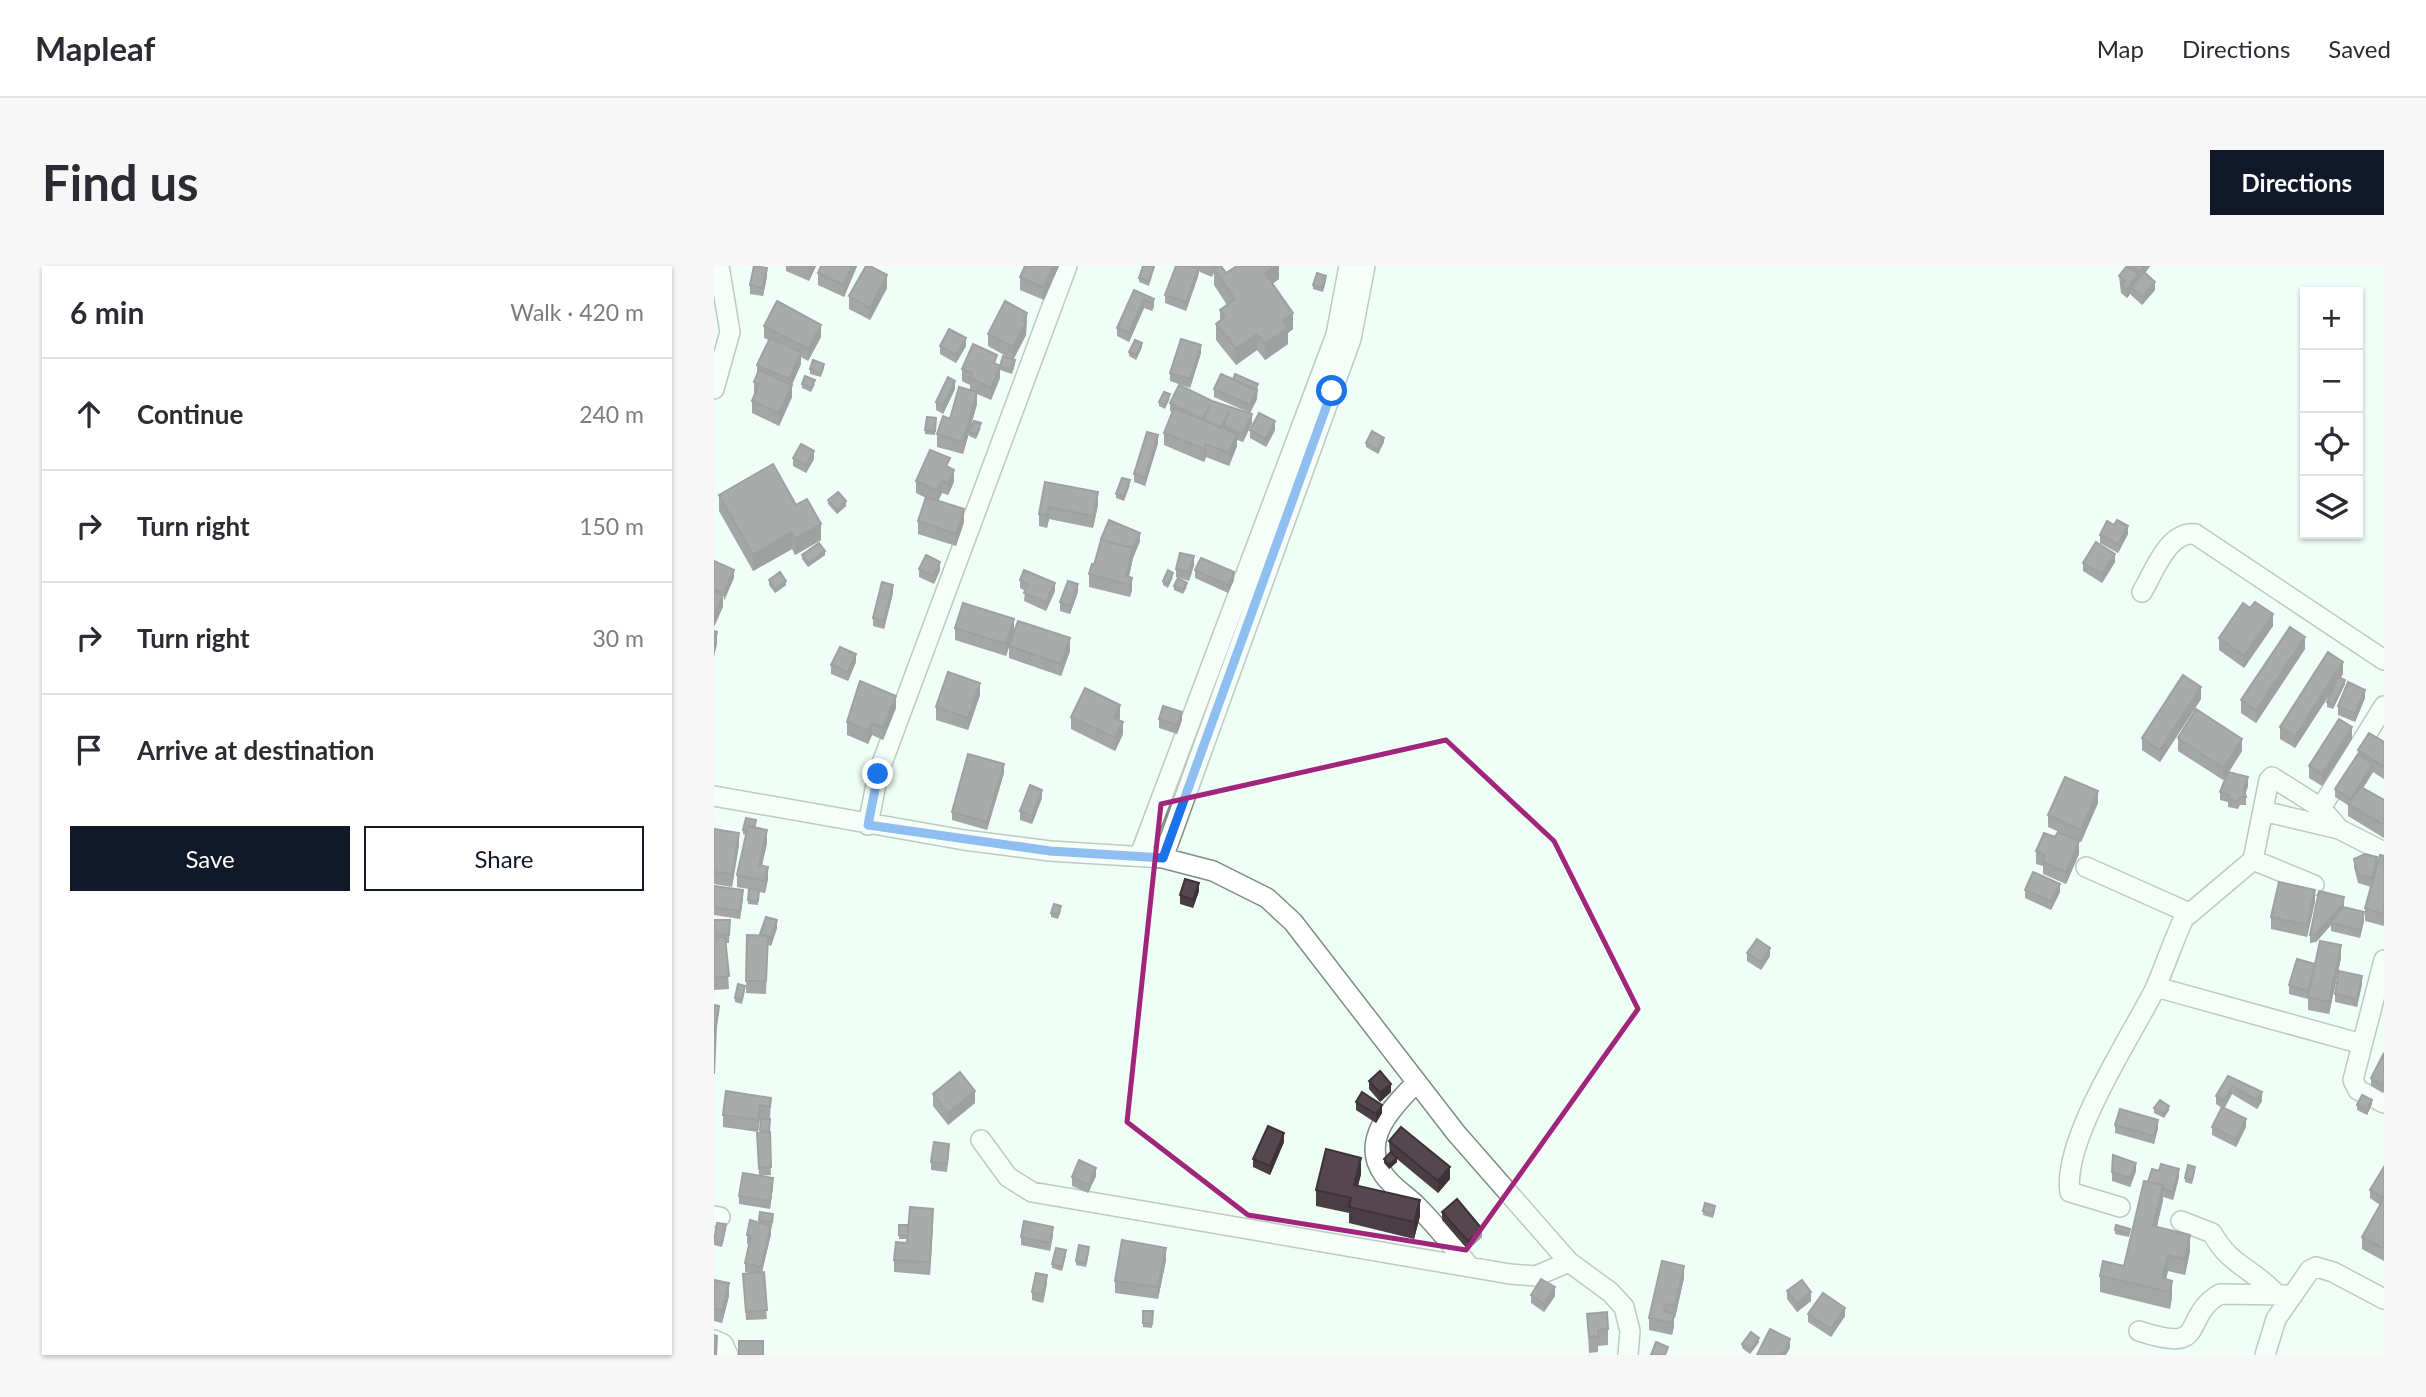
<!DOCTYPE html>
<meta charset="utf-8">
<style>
body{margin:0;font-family:Lato,sans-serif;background:#f7f7f7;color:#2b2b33}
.controls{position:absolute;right:21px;top:21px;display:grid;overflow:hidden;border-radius:0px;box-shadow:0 2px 5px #0004}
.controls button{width:63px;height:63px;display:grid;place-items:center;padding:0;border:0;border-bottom:2px solid #e1e1e2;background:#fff;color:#2b2b33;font:35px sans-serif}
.stop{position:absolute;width:21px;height:21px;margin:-16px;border:5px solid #1a73e8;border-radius:50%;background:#fff}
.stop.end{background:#1a73e8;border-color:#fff;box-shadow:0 2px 7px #0008}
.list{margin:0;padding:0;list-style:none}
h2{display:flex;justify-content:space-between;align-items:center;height:91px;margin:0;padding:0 28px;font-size:30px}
h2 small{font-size:23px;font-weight:400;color:#7c7c81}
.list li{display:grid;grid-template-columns:46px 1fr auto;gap:21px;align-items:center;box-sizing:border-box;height:112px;padding:0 28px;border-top:2px solid #e1e1e2}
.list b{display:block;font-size:26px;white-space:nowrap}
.list em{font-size:23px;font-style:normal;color:#7c7c81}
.actions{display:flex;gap:14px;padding:21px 28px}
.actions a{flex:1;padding:16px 0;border:2px solid #111827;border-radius:0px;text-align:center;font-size:24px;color:#111827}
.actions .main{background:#111827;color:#fff}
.icon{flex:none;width:38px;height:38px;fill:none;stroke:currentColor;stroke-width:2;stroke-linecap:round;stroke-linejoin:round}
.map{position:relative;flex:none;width:1670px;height:1089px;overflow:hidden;border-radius:0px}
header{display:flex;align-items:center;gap:42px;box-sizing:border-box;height:98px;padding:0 35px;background:#fff;border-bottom:2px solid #e1e1e2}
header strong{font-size:33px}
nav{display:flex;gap:38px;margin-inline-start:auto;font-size:24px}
.intro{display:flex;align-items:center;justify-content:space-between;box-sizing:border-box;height:168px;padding:0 42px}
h1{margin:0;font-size:49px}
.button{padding:18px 32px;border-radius:0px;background:#111827;color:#fff;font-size:24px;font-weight:700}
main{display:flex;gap:42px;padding:0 42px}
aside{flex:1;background:#fff;border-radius:0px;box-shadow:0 2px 5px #0004}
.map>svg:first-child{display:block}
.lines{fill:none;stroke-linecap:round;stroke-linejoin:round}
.minor-casing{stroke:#7d8e84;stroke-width:22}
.minor{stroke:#fff;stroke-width:19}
.wall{fill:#4a3d44}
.shaded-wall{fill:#3c3237}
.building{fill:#56474f;stroke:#3c3237;stroke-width:2}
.route{stroke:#1a73e8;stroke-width:9}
.marked{fill:none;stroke:#a0257b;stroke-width:5;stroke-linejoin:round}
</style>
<header>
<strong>Mapleaf</strong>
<nav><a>Map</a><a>Directions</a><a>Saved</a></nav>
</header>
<div class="intro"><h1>Find us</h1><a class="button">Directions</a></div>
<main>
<aside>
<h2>6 min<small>Walk · 420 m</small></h2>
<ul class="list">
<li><svg class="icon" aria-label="ahead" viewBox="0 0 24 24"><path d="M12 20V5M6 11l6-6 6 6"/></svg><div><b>Continue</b></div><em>240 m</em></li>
<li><svg class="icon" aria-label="right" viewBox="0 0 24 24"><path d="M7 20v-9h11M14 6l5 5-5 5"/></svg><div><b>Turn right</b></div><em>150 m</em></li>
<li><svg class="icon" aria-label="right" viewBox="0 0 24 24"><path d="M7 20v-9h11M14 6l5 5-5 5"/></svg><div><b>Turn right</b></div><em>30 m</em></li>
<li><svg class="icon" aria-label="arrive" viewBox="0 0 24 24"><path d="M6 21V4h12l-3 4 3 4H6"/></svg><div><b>Arrive at destination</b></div></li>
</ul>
<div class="actions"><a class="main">Save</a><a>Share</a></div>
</aside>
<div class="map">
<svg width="1670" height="1089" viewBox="0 0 1670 1089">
<rect width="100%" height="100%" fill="#effef5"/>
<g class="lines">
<defs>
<path id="minor" d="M 0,123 L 16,66 L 5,0
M 1428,326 C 1440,306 1454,265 1481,268 L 1670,394
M 0,530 L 250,574 L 336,585 L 449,592 L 499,605 L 553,632 L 579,656 L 742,867 L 855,996 L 896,1026 L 910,1041 L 916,1065 L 914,1089
M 1607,542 L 1670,440
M 1549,545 L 1625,563 L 1670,586
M 154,559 L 164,508 L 353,0
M 426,589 L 622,69 L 635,0
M 449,592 L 637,73 L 651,0
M 1539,594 L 1555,514 L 1558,511 L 1607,542 L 1625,563
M 1372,601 L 1473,646
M 1670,694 L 1639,814 L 1644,824 L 1670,837
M 1442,721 L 1648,778
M 702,817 C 678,841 645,875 670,909 C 678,921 692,929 702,939 C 721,958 738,979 755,1000
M 267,874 L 294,911 L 318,926 L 796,1008 L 822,1010 L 855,996
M 1406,941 L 1356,926 C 1348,875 1416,772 1440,725 C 1452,699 1460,671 1473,646 L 1474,649 L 1539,594 L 1600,619
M 0,950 L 6,951
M 1467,955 L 1498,967 C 1517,1001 1538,1001 1563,1029
M 1425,1065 C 1497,1089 1465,1052 1506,1028 L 1579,1029
M 0,1074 L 9,1078 L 14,1089
M 1551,1089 L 1562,1053 L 1596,1004 L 1602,1001 L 1619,1006 L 1670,1033"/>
</defs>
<use href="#minor" class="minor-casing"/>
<use href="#minor" class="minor"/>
</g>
<path class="wall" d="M 72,0 L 102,0 L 95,15 L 72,5 Z
M 107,0 L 143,0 L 130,31 L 104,19 L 104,7 Z
M 311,0 L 345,0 L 330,34 L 306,24 L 306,11 Z
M 441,0 L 435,20 L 425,16 L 425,12 Z
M 462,0 L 502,0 L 502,2 L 511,6 L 565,0 L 565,13 L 558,18 L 579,63 L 574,67 L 574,78 L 551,94 L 543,84 L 522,99 L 502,74 L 502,58 L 506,55 L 506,44 L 513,39 L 500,19 L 500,7 L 498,11 L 486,6 L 486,3 L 472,45 L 451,37 L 451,29 Z
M 1414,0 L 1436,0 L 1431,7 L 1441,24 L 1428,39 L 1417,29 L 1417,27 L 1413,32 L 1407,27 L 1405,10 Z
M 53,10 L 49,30 L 36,28 L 36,19 Z
M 612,14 L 609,26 L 599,23 L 599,19 Z
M 173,22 L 156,54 L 135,43 L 135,30 Z
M 420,24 L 440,33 L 440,41 L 438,45 L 430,42 L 415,76 L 403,70 L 403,62 Z
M 313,47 L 312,69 L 299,94 L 274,80 L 274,68 Z
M 50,60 L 107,71 L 94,95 L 87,91 L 87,98 L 78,119 L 78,131 L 65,160 L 38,147 L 38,135 L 40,128 L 40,116 L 43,107 L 43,99 L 55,74 L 50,72 Z
M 226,80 L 252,80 L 242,97 L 226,88 Z
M 428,81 L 422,94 L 415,90 L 415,86 Z
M 487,87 L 476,122 L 456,115 L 456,107 Z
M 301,98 L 298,108 L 286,104 L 286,112 L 277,134 L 263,128 L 263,138 L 256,163 L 267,162 L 262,173 L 255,170 L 255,167 L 249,188 L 223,181 L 223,168 L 236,153 L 256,124 L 256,119 L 248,115 L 248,103 L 283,99 L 286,100 Z
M 110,102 L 107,111 L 96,108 L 96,103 Z
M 519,114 L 544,122 L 543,133 L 536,147 L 500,131 L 500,123 Z
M 88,118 L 101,118 L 97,126 L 88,122 Z
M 241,123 L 229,148 L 222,144 L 222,136 Z
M 456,132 L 451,143 L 445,140 L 445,136 Z
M 456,137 L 538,157 L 529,176 L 523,174 L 523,180 L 515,200 L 492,191 L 490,196 L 450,179 L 450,167 L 458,146 L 456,145 Z
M 222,156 L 221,169 L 211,168 L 211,164 Z
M 536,164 L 561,164 L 552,181 L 536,172 Z
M 670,176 L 664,188 L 652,181 L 652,177 Z
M 444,177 L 431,220 L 420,216 L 420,208 Z
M 79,192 L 100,193 L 92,207 L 79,200 Z
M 236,202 L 240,216 L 234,229 L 228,227 L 224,235 L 250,256 L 242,280 L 204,268 L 204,255 L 212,232 L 202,227 L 202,215 Z
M 331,216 L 384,239 L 379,262 L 335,253 L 333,262 L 325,260 L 325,248 Z
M 416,219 L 410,235 L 402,232 L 402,228 Z
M 5,229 L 82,239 L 107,274 L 81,289 L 78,283 L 39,305 L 5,245 Z
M 114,234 L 132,240 L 123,248 L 114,238 Z
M 1414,268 L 1404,287 L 1386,277 L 1386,269 Z
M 387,273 L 426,275 L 419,292 L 415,311 L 418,324 L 416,331 L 375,321 L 375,308 L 380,299 Z
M 88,289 L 111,289 L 94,301 L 88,293 Z
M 1401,296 L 1388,317 L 1369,305 L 1369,297 Z
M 480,299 L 475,315 L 462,311 L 462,303 Z
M 205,303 L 226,304 L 220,318 L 205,311 Z
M 481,304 L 520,314 L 514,327 L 481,312 Z
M 459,311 L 454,322 L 449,319 L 449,315 Z
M 55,314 L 72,319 L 61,327 L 55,319 Z
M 306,314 L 341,325 L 332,345 L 310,335 L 311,325 L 306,322 Z
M 460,320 L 473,321 L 469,328 L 460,324 Z
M 364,326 L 356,348 L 346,345 L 346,336 Z
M 179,327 L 170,363 L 159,360 L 159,352 Z
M 1536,342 L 1559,360 L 1530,402 L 1505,384 L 1505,372 Z
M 241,362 L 300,365 L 356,385 L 347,410 L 295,392 L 295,381 L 292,390 L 241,374 Z
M 1591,383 L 1542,457 L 1527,447 L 1527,434 Z
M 142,396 L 134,415 L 117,408 L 117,399 Z
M 1629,408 L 1626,412 L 1631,418 L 1619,443 L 1613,441 L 1613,436 L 1617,426 L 1581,482 L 1566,473 L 1566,461 Z
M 266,429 L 254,464 L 222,454 L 222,441 Z
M 1651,432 L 1641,456 L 1624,449 L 1624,440 Z
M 1487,433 L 1446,496 L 1428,484 L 1428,472 Z
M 182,442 L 169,474 L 158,469 L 154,478 L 133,469 L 133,456 Z
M 357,451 L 406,452 L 405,454 L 409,468 L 401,485 L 357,463 Z
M 445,453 L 468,454 L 463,468 L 445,462 Z
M 1464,472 L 1528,485 L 1515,506 L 1534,520 L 1531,528 L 1532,531 L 1532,539 L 1526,539 L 1524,543 L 1514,541 L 1514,536 L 1506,534 L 1506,526 L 1512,510 L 1509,514 L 1464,485 Z
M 1638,473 L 1608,520 L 1595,512 L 1595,500 Z
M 1670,476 L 1670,513 L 1659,506 L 1649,522 L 1670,534 L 1670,572 L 1634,550 L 1634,539 L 1621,531 L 1621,523 L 1644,488 L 1644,484 Z
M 290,507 L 273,564 L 238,554 L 238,546 Z
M 328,532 L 318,558 L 306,554 L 306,545 Z
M 1384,537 L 1367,576 L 1334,561 L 1334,549 Z
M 42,558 L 41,562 L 53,577 L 48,600 L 54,613 L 51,627 L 45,626 L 44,639 L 34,638 L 35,623 L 23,621 L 23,609 L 32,569 L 29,568 L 29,564 Z
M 0,563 L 25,579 L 18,621 L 0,618 Z
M 1322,585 L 1365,588 L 1352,618 L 1329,608 L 1329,600 L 1322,598 Z
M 1670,590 L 1670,660 L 1651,655 L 1651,642 L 1657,621 L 1644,617 L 1640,601 L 1640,593 L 1663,598 Z
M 0,620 L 29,632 L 26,653 L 0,649 Z
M 1311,624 L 1346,626 L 1337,644 L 1311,632 Z
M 485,625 L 479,642 L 466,638 L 466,629 Z
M 1601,636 L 1593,671 L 1557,663 L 1557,651 Z
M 1630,639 L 1630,641 L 1650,655 L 1646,672 L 1617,665 L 1617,659 L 1602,676 L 1596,677 L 1596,669 Z
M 347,645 L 344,653 L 337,651 L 337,647 Z
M 52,651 L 63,662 L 57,680 L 54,679 L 52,728 L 32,727 L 33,669 L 46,670 Z
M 0,654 L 16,654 L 15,677 L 12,677 L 15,723 L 0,724 Z
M 1033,687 L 1056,690 L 1047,704 L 1033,695 Z
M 1627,692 L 1615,748 L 1594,744 L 1594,733 L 1575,728 L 1575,719 L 1601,698 Z
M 1648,718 L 1643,741 L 1621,736 L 1621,728 Z
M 31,724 L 28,738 L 21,736 L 21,732 Z
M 1670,787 L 1670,826 L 1669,827 L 1657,820 L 1657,812 Z
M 1514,810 L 1548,835 L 1543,843 L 1518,828 L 1510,842 L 1532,861 L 1522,881 L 1498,869 L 1498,861 L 1508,842 L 1502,838 L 1502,830 Z
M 655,815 L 677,826 L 666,836 L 655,823 Z
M 219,828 L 261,837 L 234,859 L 219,840 Z
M 57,832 L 56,853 L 46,852 L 44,866 L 9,861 L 9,849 Z
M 642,836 L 668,847 L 662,857 L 642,844 Z
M 1658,838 L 1653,849 L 1643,844 L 1643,839 Z
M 1440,842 L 1455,844 L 1450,852 L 1440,847 Z
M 47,853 L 56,853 L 55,867 L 57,909 L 46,910 L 59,920 L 56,943 L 25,938 L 25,930 L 45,910 L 43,867 L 46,867 Z
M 1401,859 L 1444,862 L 1440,878 L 1401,867 Z
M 675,875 L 736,913 L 724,927 L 683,893 L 683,896 L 675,903 L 670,897 L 670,893 L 676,888 Z
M 570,876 L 556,909 L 539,901 L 539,893 Z
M 235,886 L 233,906 L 217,904 L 217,896 Z
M 1670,901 L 1670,995 L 1648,983 L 1648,971 L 1666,939 L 1656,932 L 1656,924 Z
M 1422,905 L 1416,921 L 1398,915 L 1398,906 Z
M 1481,905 L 1478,918 L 1471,916 L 1471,912 Z
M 647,908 L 644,920 L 706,950 L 700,973 L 635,957 L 635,947 L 602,940 L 602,924 Z
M 382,910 L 374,927 L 358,920 L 358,911 Z
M 1465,911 L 1459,934 L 1449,931 L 1443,961 L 1476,985 L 1471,1009 L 1454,1005 L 1452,1013 L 1458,1031 L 1456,1043 L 1386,1026 L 1386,1010 L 1410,1000 L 1434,916 Z
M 1001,944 L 999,952 L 989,949 L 989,945 Z
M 46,946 L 59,952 L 58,960 L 56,959 L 57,968 L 48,1006 L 53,1053 L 32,1054 L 29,1008 L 36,1007 L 31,1006 L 31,997 L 36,978 L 33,978 L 33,969 L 45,957 Z
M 728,946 L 768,971 L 754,984 L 728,954 Z
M 219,955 L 216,1009 L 180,1006 L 180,994 L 193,977 L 193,973 L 185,973 L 185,959 L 194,959 Z
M 12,963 L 8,981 L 0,979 L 0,971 Z
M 1401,964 L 1416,967 L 1415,971 L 1401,968 Z
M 339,969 L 336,985 L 307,979 L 307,971 Z
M 375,985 L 372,1001 L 362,999 L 362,995 Z
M 352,989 L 348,1005 L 338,1002 L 338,998 Z
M 452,994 L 444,1033 L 401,1027 L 401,1015 Z
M 970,1012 L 961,1052 L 960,1052 L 960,1060 L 958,1069 L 935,1064 L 935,1052 Z
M 0,1014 L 15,1030 L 8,1057 L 0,1055 Z
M 333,1017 L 329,1037 L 318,1034 L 318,1026 Z
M 1073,1025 L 1097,1035 L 1083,1046 L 1073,1033 Z
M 817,1029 L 841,1030 L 830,1046 L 817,1037 Z
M 429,1045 L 439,1045 L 438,1062 L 429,1061 Z
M 873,1048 L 894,1063 L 894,1079 L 884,1080 L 884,1086 L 875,1087 Z
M 1094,1048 L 1131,1050 L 1117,1071 L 1094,1056 Z
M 1045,1076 L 1036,1088 L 1028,1082 L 1028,1078 Z"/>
<path class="shaded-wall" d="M 97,0 L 102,0 L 95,15 L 95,3 Z
M 138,0 L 143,0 L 130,31 L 130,19 Z
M 339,0 L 345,0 L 330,34 L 330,22 Z
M 486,0 L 484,11 L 472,45 L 472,36 Z
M 561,0 L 565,0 L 565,13 L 551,23 L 551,7 Z
M 1430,0 L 1436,0 L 1426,14 L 1426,6 Z
M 53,2 L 53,10 L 49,30 L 49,22 Z
M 1424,8 L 1424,17 L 1417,21 L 1417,27 L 1413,32 L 1413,24 Z
M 173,9 L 173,22 L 156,54 L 156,42 Z
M 1441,16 L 1441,24 L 1428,39 L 1428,31 Z
M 430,33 L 430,42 L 415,76 L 415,67 Z
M 313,47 L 312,69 L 299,94 L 299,81 L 309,55 Z
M 579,47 L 579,63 L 574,67 L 574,78 L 551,94 L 551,78 L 569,54 Z
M 107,59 L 107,71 L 94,95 L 94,83 Z
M 543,68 L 543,84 L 522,99 L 522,82 Z
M 252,72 L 252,80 L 242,97 L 242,89 Z
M 428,77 L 428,81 L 422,94 L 422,89 Z
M 487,79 L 487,87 L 476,122 L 476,113 Z
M 87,86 L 87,98 L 75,125 L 75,113 Z
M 286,100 L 286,112 L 277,134 L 277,122 Z
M 241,115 L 241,123 L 229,148 L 229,140 Z
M 78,119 L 78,131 L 65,160 L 65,147 Z
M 543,124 L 543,133 L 536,147 L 536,139 Z
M 263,126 L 263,138 L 249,188 L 249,176 Z
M 538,148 L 538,157 L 529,176 L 529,168 Z
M 561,155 L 561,164 L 552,181 L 552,173 Z
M 523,168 L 523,180 L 515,200 L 515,187 Z
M 444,169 L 444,177 L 431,220 L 431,211 Z
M 670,172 L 670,176 L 664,188 L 664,184 Z
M 492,178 L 492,191 L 490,196 L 490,183 Z
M 100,185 L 100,193 L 92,207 L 92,199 Z
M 240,204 L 240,216 L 234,229 L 234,217 Z
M 228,215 L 228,227 L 223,237 L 223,224 Z
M 384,226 L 384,239 L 379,262 L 379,250 Z
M 132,235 L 132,240 L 123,248 L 123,244 Z
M 335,241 L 335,253 L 333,262 L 333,250 Z
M 250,243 L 250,256 L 242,280 L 242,268 Z
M 107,258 L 107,274 L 81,289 L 81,273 Z
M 1414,260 L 1414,268 L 1404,287 L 1404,278 Z
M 78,266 L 78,283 L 39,305 L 39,289 Z
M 426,267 L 426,275 L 419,292 L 413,318 L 412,310 L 419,282 Z
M 111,285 L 111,289 L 94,301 L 94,297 Z
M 1401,288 L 1401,296 L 1388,317 L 1388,308 Z
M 480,290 L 480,299 L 475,315 L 475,306 Z
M 226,296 L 226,304 L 220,318 L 220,310 Z
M 20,304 L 20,312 L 10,335 L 10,327 Z
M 520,306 L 520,314 L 514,327 L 514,319 Z
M 418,312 L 418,324 L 416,331 L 416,319 Z
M 72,315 L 72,319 L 61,327 L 61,323 Z
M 341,317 L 341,325 L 332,345 L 332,336 Z
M 364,318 L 364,326 L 356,348 L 356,340 Z
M 179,319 L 179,327 L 170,363 L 170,355 Z
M 9,329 L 9,341 L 0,361 L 0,349 Z
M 1559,348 L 1559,360 L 1530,402 L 1530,390 Z
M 300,353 L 300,365 L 292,390 L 292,378 Z
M 3,366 L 3,378 L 0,391 L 0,379 Z
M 1591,371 L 1591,383 L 1542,457 L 1542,444 Z
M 356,372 L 356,385 L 347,410 L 347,398 Z
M 142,388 L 142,396 L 134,415 L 134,406 Z
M 1629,396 L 1629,408 L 1581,482 L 1581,470 Z
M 1631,414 L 1631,418 L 1619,443 L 1619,439 Z
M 266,417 L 266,429 L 254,464 L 254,452 Z
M 1487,421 L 1487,433 L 1446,496 L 1446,484 Z
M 1651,424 L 1651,432 L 1641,456 L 1641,448 Z
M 182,430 L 182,442 L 169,474 L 169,462 Z
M 406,439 L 406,452 L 400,464 L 400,452 Z
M 468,446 L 468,454 L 463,468 L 463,459 Z
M 409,456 L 409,468 L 401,485 L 401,472 Z
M 158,457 L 158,469 L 154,478 L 154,465 Z
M 1638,461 L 1638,473 L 1608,520 L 1608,508 Z
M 1528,473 L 1528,485 L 1509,514 L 1509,502 Z
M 290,498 L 290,507 L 273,564 L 273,556 Z
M 1659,498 L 1659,506 L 1637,541 L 1637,533 Z
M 1534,511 L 1534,520 L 1530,532 L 1530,524 Z
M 328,524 L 328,532 L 318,558 L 318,550 Z
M 1384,525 L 1384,537 L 1367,576 L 1367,564 Z
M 53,564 L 53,577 L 45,611 L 45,599 Z
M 25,567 L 25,579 L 18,621 L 18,608 Z
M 1365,575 L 1365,588 L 1352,618 L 1352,606 Z
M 1663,591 L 1663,599 L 1658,621 L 1658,612 Z
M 54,601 L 54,613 L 51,627 L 51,615 Z
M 485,617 L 485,625 L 479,642 L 479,634 Z
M 1346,618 L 1346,626 L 1337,644 L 1337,635 Z
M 29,624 L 29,632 L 26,653 L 26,645 Z
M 1601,624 L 1601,636 L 1593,671 L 1593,659 Z
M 1630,631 L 1630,639 L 1628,647 L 1617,657 L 1617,659 L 1602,676 L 1602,668 Z
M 1650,646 L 1650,655 L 1646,672 L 1646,664 Z
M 63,654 L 63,662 L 57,680 L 57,672 Z
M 1627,679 L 1627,692 L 1615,748 L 1615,736 Z
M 1056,682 L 1056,690 L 1047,704 L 1047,696 Z
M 1648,710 L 1648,718 L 1643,741 L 1643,733 Z
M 677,818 L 677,826 L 666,836 L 666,827 Z
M 1518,820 L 1518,828 L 1510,843 L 1510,835 Z
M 261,825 L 261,837 L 234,859 L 234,847 Z
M 1548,826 L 1548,835 L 1543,843 L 1543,834 Z
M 1658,834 L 1658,838 L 1653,849 L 1653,844 Z
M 46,839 L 46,852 L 44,866 L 44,854 Z
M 668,839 L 668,847 L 662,857 L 662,848 Z
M 1455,840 L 1455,844 L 1450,852 L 1450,848 Z
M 1532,853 L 1532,861 L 1522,881 L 1522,873 Z
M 1444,854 L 1444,862 L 1440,878 L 1440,870 Z
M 570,867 L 570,876 L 556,909 L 556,900 Z
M 647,892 L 647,908 L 640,935 L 640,919 Z
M 683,892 L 683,896 L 675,903 L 675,899 Z
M 1422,897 L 1422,905 L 1416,921 L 1416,912 Z
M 736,901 L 736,913 L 724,927 L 724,915 Z
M 382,902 L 382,910 L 374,927 L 374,919 Z
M 1465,903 L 1465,911 L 1459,934 L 1459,926 Z
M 59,912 L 59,920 L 56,943 L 56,935 Z
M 1449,919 L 1449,935 L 1439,976 L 1439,960 Z
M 706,934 L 706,950 L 700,973 L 700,956 Z
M 219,943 L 219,955 L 216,1009 L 216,996 Z
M 57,960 L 57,968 L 47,1010 L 47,1001 Z
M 339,961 L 339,969 L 336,985 L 336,977 Z
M 768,963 L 768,971 L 754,984 L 754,975 Z
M 1476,969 L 1476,985 L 1471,1009 L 1471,993 Z
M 452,982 L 452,994 L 444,1033 L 444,1021 Z
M 1454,989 L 1454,1005 L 1449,1025 L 1448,1012 Z
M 970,1000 L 970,1012 L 961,1052 L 961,1040 Z
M 333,1009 L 333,1017 L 329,1037 L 329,1029 Z
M 1458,1015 L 1458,1031 L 1456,1043 L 1456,1026 Z
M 15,1017 L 15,1030 L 8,1057 L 8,1045 Z
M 841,1021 L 841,1030 L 830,1046 L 830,1038 Z
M 1097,1026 L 1097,1035 L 1083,1046 L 1083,1037 Z
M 1131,1042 L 1131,1050 L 1117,1071 L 1117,1063 Z
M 960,1048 L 960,1060 L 958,1069 L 958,1057 Z
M 1045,1072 L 1045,1076 L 1036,1088 L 1036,1084 Z
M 1076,1073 L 1076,1082 L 1072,1089 L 1068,1089 Z"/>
<path class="building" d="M 40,0 L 53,2 L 49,22 L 36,19 Z
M 107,0 L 138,0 L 130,19 L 104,7 Z
M 152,0 L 156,0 L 173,9 L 156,42 L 135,30 Z
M 311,0 L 339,0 L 330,22 L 306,11 Z
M 429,0 L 440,0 L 435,15 L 425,12 Z
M 462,0 L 476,0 L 484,3 L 472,36 L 451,29 Z
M 476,0 L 486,0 L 484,6 L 484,3 Z
M 504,0 L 507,0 L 512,7 L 523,0 L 561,0 L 551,7 L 579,47 L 569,54 L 574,62 L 551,78 L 543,68 L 522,82 L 502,58 L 511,51 L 506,44 L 521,33 L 500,3 Z
M 1413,0 L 1424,8 L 1413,24 L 1407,19 L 1411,14 L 1405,10 Z
M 1417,0 L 1430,0 L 1426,6 Z
M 1430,6 L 1441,16 L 1428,31 L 1417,21 Z
M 603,7 L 612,10 L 609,22 L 599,19 Z
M 420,24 L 440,33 L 438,37 L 430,33 L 415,67 L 403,62 Z
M 63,35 L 107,59 L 94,83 L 50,60 Z
M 291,35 L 313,47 L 309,55 L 312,56 L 299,81 L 274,68 Z
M 235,63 L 252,72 L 242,89 L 226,80 Z
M 56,72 L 87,86 L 75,113 L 43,99 Z
M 467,73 L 487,79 L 476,113 L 456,107 Z
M 421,74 L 428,77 L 422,89 L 415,86 Z
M 259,78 L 283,89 L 280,97 L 286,100 L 277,122 L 256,112 L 258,107 L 248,103 Z
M 289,90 L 301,94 L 298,104 L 286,100 Z
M 99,94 L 110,98 L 107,107 L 96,103 Z
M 45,104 L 78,119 L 65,147 L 38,135 L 45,118 L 40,116 Z
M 507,108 L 543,124 L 536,139 L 500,123 Z
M 521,108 L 544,118 L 541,124 L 519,114 Z
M 91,110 L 101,114 L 97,122 L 88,118 Z
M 234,111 L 241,115 L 229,140 L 222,136 Z
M 465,119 L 498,135 L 538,148 L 529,168 L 510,160 L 515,145 L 507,162 L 489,154 L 496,139 L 488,153 L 456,137 Z
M 245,121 L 263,126 L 249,176 L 223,168 L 229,150 L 236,153 Z
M 450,126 L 456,128 L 451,139 L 445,136 Z
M 460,142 L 523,168 L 515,187 L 492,178 L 490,183 L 450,167 Z
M 545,147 L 561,155 L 552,173 L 536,164 Z
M 213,151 L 222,152 L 221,165 L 211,164 Z
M 260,155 L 267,157 L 262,169 L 255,166 Z
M 658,165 L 670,172 L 664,184 L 652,177 Z
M 433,166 L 444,169 L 431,211 L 420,208 Z
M 87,178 L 100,185 L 92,199 L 79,192 Z
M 216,184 L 236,192 L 232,200 L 240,204 L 234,217 L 228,215 L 223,224 L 202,215 Z
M 59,198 L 82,239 L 93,233 L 107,258 L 81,273 L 78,266 L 39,289 L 5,229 Z
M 408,212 L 416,214 L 410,231 L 402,228 Z
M 331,216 L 384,226 L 379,250 L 335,241 L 333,250 L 325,248 Z
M 124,226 L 132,235 L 123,244 L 114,234 Z
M 212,231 L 250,243 L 242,268 L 204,255 Z
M 395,254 L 426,267 L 419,284 L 419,282 L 397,277 L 387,273 Z
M 1403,254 L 1414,260 L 1404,278 L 1386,269 L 1393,255 L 1400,259 Z
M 387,274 L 419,282 L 412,310 L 418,312 L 416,319 L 375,308 L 378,298 L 380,299 Z
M 1382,276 L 1401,288 L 1388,308 L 1369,297 Z
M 105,277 L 111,285 L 94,297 L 88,289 Z
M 466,287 L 480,290 L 475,306 L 462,303 Z
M 212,289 L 226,296 L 220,310 L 205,303 Z
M 487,292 L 520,306 L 514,319 L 481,304 Z
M 0,295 L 20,304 L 10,327 L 0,323 Z
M 310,304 L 341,317 L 332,336 L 310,327 L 314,318 L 306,314 Z
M 454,304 L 459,307 L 454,318 L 449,315 Z
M 66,306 L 72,315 L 61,323 L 55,314 Z
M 464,312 L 473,317 L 469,324 L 460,320 Z
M 354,315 L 364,318 L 356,340 L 346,336 Z
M 168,316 L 179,319 L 170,355 L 159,352 Z
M 0,325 L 9,329 L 0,349 Z
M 1541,336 L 1559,348 L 1530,390 L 1505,372 L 1529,337 L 1536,342 Z
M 249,337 L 300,353 L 292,378 L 241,362 Z
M 304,355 L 356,372 L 347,398 L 295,380 Z
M 1576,361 L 1591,371 L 1542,444 L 1527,434 Z
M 0,365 L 3,366 L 0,379 Z
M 126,381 L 142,388 L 134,406 L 117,399 Z
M 1614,386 L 1629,396 L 1581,470 L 1566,461 Z
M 234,406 L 266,417 L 254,452 L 222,441 Z
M 1469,409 L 1487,421 L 1446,484 L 1428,472 Z
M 1624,411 L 1631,414 L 1619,439 L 1613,436 Z
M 146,415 L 182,430 L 169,462 L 158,457 L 154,465 L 133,456 Z
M 1634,416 L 1651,424 L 1641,448 L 1624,440 Z
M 371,422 L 406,439 L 400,452 L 409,456 L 401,472 L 357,451 Z
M 449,440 L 468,446 L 463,459 L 445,453 Z
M 1482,443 L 1528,473 L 1509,502 L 1464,472 Z
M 1625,453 L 1638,461 L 1608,508 L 1595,500 Z
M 1655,467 L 1670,476 L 1670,501 L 1644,484 Z
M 254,488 L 290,498 L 273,556 L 238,546 Z
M 1644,488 L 1659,498 L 1637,533 L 1621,523 Z
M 1514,506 L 1534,511 L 1530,524 L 1532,531 L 1526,531 L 1524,535 L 1514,533 L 1515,529 L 1506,526 Z
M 1351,511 L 1384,525 L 1367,564 L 1334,549 Z
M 316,519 L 328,524 L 318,550 L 306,545 Z
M 1647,521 L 1670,534 L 1670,559 L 1634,538 Z
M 32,552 L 42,554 L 40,562 L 34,560 L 33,565 L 29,564 Z
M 34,560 L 53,564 L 45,599 L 54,601 L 51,615 L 23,609 Z
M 0,563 L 25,567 L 18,608 L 0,606 Z
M 1344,566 L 1365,575 L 1352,606 L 1329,596 L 1331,589 L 1322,585 L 1330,567 L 1341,571 Z
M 1651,588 L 1663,591 L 1658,612 L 1644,609 L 1640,593 Z
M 1666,589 L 1670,590 L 1670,648 L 1651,642 Z
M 1319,606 L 1346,618 L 1337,635 L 1311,624 Z
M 471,613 L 485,617 L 479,634 L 466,629 Z
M 1565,616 L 1601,624 L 1593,659 L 1557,651 Z
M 0,620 L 29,624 L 26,645 L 0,641 Z
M 35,623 L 45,624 L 44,635 L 34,634 Z
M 1605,625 L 1630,631 L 1628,639 L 1602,668 L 1596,669 Z
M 340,638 L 347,640 L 344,649 L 337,647 Z
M 1629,641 L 1650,646 L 1646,664 L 1617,657 Z
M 52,651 L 63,654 L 57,672 L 53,671 L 54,670 L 46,668 Z
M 0,654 L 16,654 L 15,669 L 0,668 Z
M 33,669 L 54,670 L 52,715 L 32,715 Z
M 11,671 L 15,710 L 0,712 L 0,672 Z
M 1043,673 L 1056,682 L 1047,696 L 1033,687 Z
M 1606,675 L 1627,679 L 1615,736 L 1594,731 Z
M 1583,693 L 1601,698 L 1594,725 L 1575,719 Z
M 1625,705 L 1648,710 L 1643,733 L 1621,728 Z
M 24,718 L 31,720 L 28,733 L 21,732 Z
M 0,739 L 5,740 L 2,761 L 0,761 Z
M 0,761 L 2,761 L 0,808 Z
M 1670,787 L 1670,818 L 1669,819 L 1657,812 Z
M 666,805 L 677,818 L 666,827 L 655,815 Z
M 246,806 L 261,825 L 234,847 L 219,828 Z
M 1514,810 L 1548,826 L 1543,834 L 1518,820 L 1510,835 L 1502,830 Z
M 12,825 L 57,832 L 56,841 L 46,839 L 44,854 L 9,849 Z
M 648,826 L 668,839 L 662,848 L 642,836 Z
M 1648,829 L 1658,834 L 1653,844 L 1643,839 Z
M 1446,834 L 1455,840 L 1450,848 L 1440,842 Z
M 1508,841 L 1532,853 L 1522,873 L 1498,861 Z
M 1406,843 L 1444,854 L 1440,870 L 1401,859 Z
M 47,853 L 56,853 L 55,865 L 46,864 Z
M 554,860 L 570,867 L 556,900 L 539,893 Z
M 687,861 L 736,901 L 724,915 L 675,875 Z
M 56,866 L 57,901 L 45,902 L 43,867 Z
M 220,876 L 235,878 L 233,898 L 217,896 Z
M 612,883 L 647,892 L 640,919 L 706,934 L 700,956 L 635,941 L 637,932 L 602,924 Z
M 677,886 L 683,892 L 675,899 L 670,893 Z
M 1399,889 L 1422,897 L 1416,912 L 1398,906 Z
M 365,894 L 382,902 L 374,919 L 358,911 Z
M 1447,898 L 1465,903 L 1459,926 L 1449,923 L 1449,919 L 1434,916 L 1438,903 L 1445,905 Z
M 1474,899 L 1481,901 L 1478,914 L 1471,912 Z
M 1670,901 L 1670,931 L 1669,932 L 1656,924 Z
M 29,907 L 59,912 L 56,935 L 25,930 Z
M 1430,915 L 1449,919 L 1439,960 L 1476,969 L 1471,993 L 1454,989 L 1448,1012 L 1458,1015 L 1456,1026 L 1386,1010 L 1389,995 L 1410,1000 Z
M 1670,932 L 1670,983 L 1648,971 Z
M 743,933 L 768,963 L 754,975 L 728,946 Z
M 991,937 L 1001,940 L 999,948 L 989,945 Z
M 196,941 L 219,943 L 216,996 L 180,994 L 182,976 L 193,977 Z
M 46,946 L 59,948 L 58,956 L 45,954 Z
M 36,954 L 57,960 L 47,1001 L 31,997 L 37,970 L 33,969 Z
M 310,955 L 339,961 L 336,977 L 307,971 Z
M 3,957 L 12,958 L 8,977 L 0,975 Z
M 185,959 L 194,959 L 194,969 L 185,969 Z
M 1402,959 L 1416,963 L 1415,967 L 1401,964 Z
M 408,974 L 452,982 L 444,1021 L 401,1015 Z
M 365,979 L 375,981 L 372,997 L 362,995 Z
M 342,982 L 352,984 L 348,1001 L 338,998 Z
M 948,995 L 970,1000 L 961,1040 L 952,1038 L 950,1045 L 960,1048 L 958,1057 L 935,1052 Z
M 50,1006 L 53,1044 L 32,1046 L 29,1008 Z
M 322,1007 L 333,1009 L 329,1029 L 318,1026 Z
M 827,1013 L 841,1021 L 830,1038 L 817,1029 Z
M 0,1014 L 15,1017 L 8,1045 L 0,1043 Z
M 1088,1014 L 1097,1026 L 1083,1037 L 1073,1025 Z
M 1109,1027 L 1131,1042 L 1117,1063 L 1094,1048 Z
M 429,1045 L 439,1045 L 438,1058 L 429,1057 Z
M 893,1046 L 894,1063 L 884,1064 L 884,1070 L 875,1071 L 873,1048 Z
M 1056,1063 L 1076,1073 L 1068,1089 L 1043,1089 Z
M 1037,1066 L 1045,1072 L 1036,1084 L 1028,1078 Z
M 0,1069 L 3,1070 L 2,1089 L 0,1089 Z
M 25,1075 L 49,1075 L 49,1089 L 25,1089 Z
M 942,1076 L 954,1081 L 951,1089 L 937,1089 Z"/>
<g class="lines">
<path class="route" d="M 164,508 L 154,559 L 336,585 L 449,592 L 618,125"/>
</g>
<path d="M0 0H1670V1089H0ZM 732,474 L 840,575 L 924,743 L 752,984 L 534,949 L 413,856 L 447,538 Z" fill="#effef5" fill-opacity=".55" fill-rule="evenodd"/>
<path class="marked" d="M 732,474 L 840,575 L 924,743 L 752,984 L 534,949 L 413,856 L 447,538 Z"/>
</svg>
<div class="controls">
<button>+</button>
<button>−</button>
<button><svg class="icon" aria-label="locate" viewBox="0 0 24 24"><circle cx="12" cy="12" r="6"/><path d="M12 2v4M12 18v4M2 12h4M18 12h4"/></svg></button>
<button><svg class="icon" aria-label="layers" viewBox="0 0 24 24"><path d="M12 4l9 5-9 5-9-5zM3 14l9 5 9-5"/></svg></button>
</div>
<div class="stop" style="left:618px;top:125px"></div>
<div class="stop end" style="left:164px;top:508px"></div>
</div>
</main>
